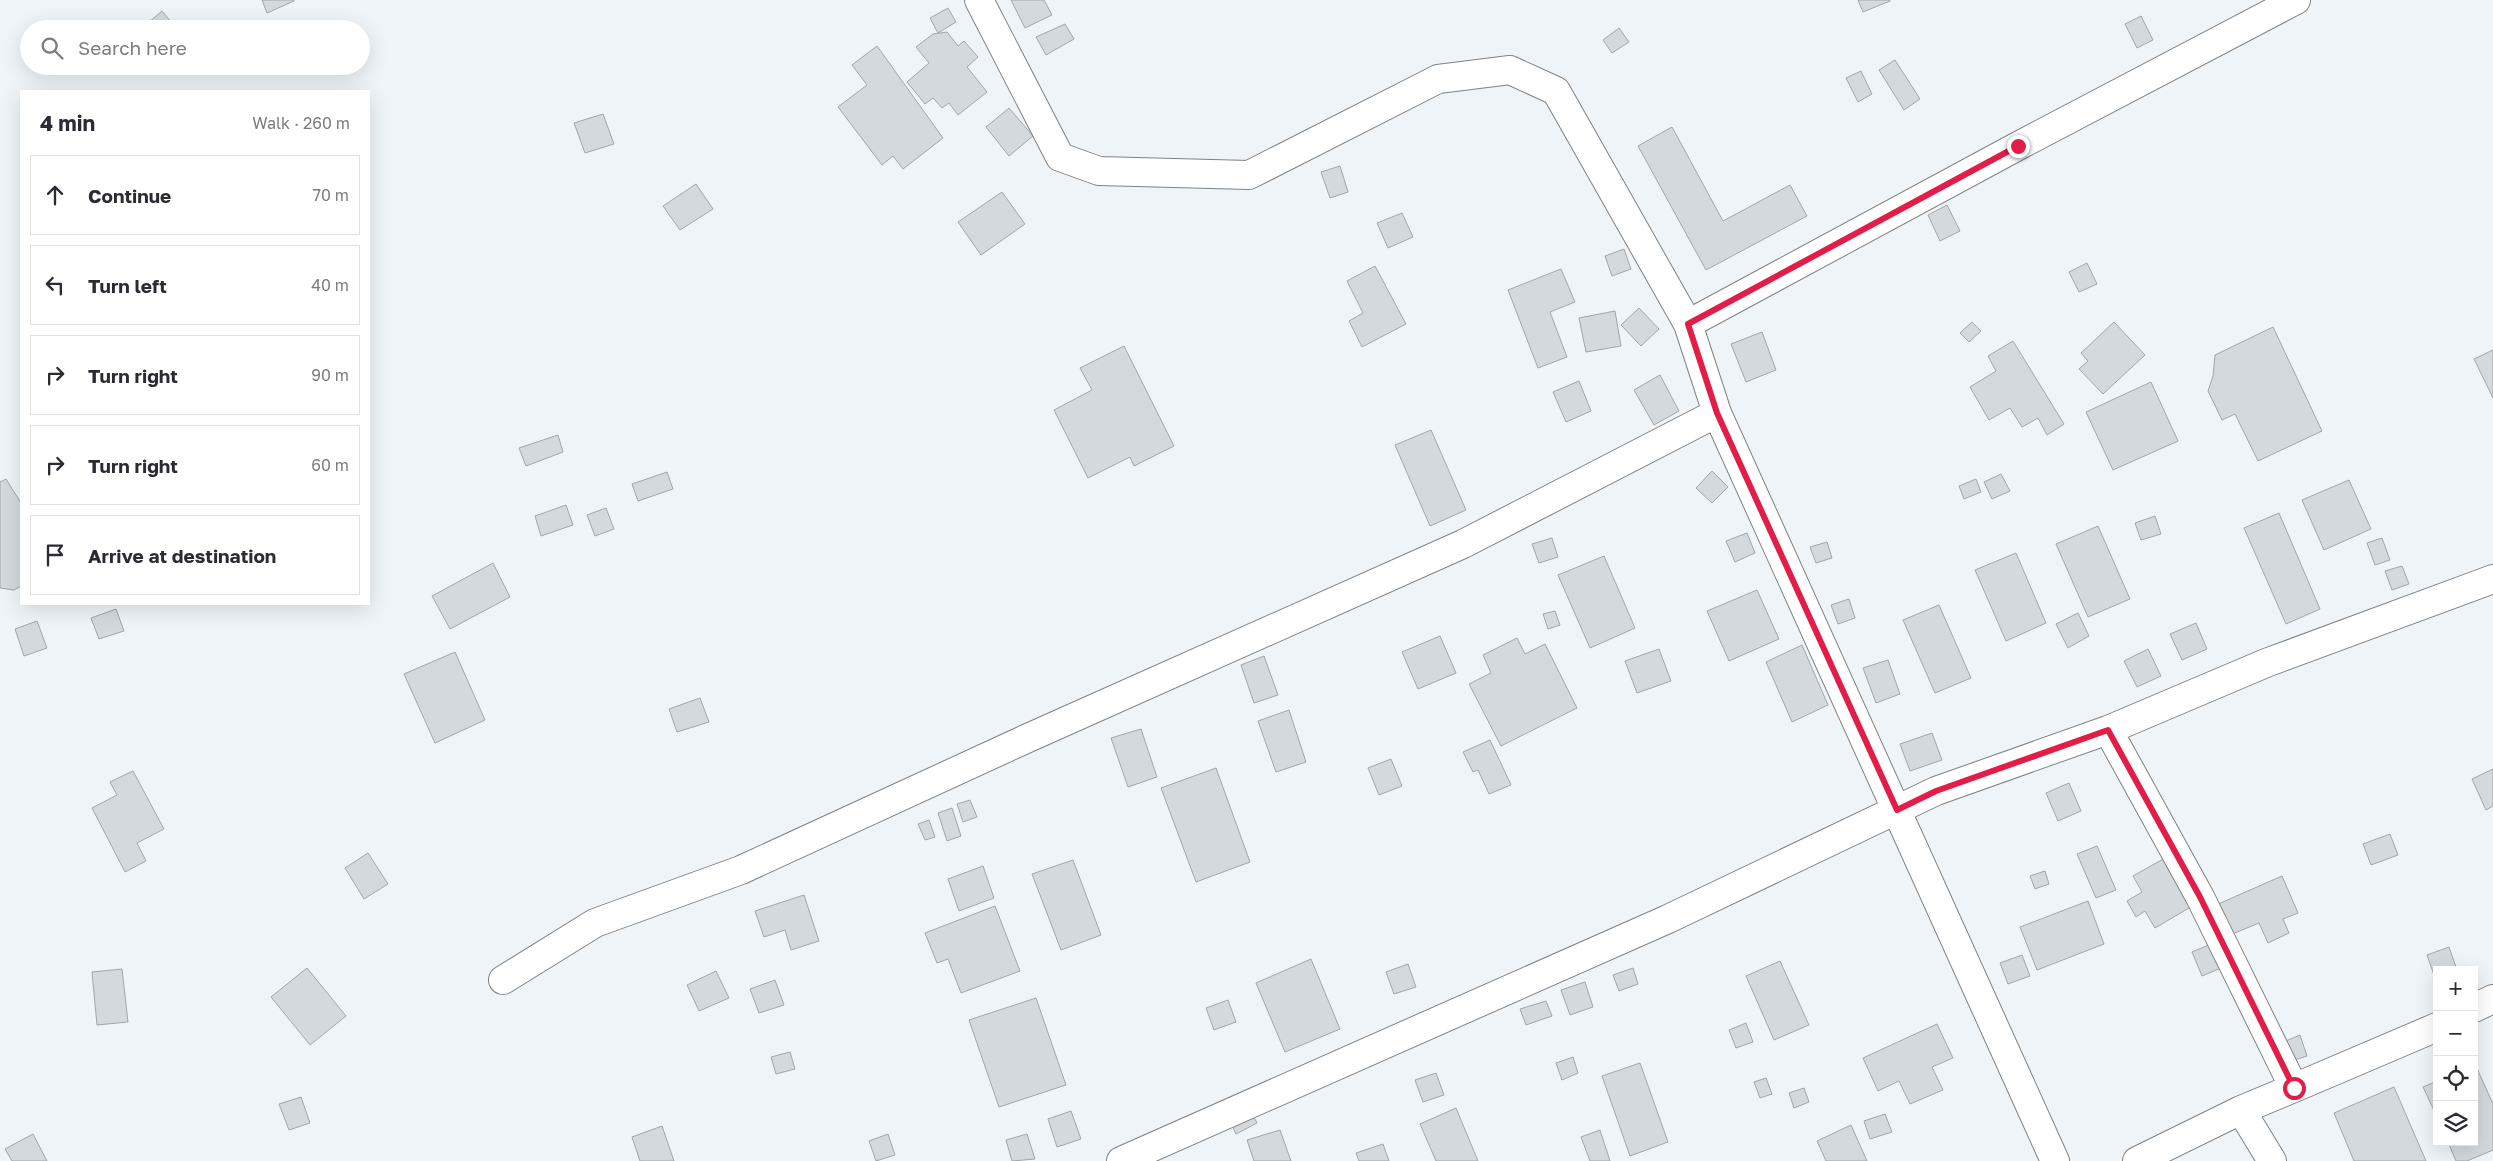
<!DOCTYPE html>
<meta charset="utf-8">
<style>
body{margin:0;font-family:"Golos Text",sans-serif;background:#f7f7f7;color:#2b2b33}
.controls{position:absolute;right:15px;bottom:15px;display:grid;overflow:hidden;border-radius:0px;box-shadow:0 5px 20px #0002}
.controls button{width:45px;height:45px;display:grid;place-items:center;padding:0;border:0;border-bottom:1px solid #e1e1e2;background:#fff;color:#2b2b33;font:25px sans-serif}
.stop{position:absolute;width:15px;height:15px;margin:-11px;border:4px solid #e11d48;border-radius:50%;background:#fff}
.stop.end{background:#e11d48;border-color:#fff;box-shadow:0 1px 5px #0008}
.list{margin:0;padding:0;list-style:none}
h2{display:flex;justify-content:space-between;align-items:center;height:65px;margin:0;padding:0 20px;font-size:21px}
h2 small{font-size:16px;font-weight:400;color:#7c7c81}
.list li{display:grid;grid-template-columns:32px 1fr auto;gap:15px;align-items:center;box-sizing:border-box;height:80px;margin:0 10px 10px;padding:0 10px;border:1px solid #e1e1e2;border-radius:0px}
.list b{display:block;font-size:19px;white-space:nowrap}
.list em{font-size:16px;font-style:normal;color:#7c7c81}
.icon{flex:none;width:28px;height:28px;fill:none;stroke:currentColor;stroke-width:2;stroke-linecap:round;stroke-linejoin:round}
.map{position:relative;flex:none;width:2493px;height:1161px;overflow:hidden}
.search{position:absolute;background:#fff;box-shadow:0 5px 20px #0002;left:20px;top:20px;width:350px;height:55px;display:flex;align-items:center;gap:12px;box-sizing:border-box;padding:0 18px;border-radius:28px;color:#7c7c81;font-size:19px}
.panel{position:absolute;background:#fff;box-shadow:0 5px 20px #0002;left:20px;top:90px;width:350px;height:515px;border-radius:0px}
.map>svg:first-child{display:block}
.building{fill:#d4d9de;stroke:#a0a6aa}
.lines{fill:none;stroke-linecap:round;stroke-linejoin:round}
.street-casing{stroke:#7d8286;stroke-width:30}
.street{stroke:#fff;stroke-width:28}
.route{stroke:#e11d48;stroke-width:6}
</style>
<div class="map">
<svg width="2493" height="1161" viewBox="0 0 2493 1161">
<rect width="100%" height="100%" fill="#eff4f9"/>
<path class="building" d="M 262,0 L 294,0 L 294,1 L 267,13 Z
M 1011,0 L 1044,0 L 1052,15 L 1025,28 Z
M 1858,0 L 1890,0 L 1890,1 L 1863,12 Z
M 948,8 L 956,22 L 938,33 L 930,18 Z
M 162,11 L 177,29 L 143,29 L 142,28 Z
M 2141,16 L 2153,40 L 2137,48 L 2125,24 Z
M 1065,24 L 1074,39 L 1046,55 L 1036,37 Z
M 1619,28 L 1629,42 L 1612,53 L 1603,40 Z
M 947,32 L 958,46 L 964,41 L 978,57 L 967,67 L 987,92 L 958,115 L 949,103 L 942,108 L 933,98 L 925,104 L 907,82 L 929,63 L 916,47 L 933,34 Z
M 877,46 L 943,138 L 903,169 L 893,156 L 882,165 L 838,107 L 867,85 L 852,65 Z
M 1895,60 L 1920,99 L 1904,110 L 1879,70 Z
M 1861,71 L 1872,94 L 1858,102 L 1846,78 Z
M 1009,108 L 1033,136 L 1009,156 L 986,127 Z
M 603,114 L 614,144 L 585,153 L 574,123 Z
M 1672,127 L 1723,221 L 1790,185 L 1807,216 L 1706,270 L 1638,146 Z
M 1340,166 L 1348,192 L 1330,198 L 1321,172 Z
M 696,184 L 713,209 L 680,230 L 663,206 Z
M 1002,192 L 1025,224 L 981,255 L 958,222 Z
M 1947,205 L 1960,231 L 1940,241 L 1928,215 Z
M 1402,213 L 1413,237 L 1388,248 L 1377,223 Z
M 1624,249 L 1631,269 L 1612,276 L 1605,256 Z
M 2087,263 L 2097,284 L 2079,292 L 2069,272 Z
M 1375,266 L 1406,324 L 1362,347 L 1349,321 L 1363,313 L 1347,281 Z
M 1561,269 L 1575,302 L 1550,312 L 1567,357 L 1538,368 L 1508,290 Z
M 1639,308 L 1659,329 L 1641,346 L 1621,325 Z
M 1615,311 L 1621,346 L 1586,352 L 1579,318 Z
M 1972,322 L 1981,331 L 1969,342 L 1960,333 Z
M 2114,322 L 2145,355 L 2103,394 L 2079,369 L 2088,361 L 2081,353 Z
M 2273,327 L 2322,431 L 2258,461 L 2235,414 L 2222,420 L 2208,391 L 2213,376 L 2215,355 Z
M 1762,332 L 1776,370 L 1746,382 L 1731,344 Z
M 2013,341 L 2064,424 L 2047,435 L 2038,418 L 2022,427 L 2010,408 L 1989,420 L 1970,387 L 1996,371 L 1988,356 Z
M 1124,346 L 1174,446 L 1134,466 L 1130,457 L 1088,478 L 1054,410 L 1092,390 L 1080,368 Z
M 2493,350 L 2493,398 L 2474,359 Z
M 1660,375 L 1679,411 L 1654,425 L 1634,390 Z
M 1579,381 L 1591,411 L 1566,422 L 1553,392 Z
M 2151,382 L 2178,441 L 2113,470 L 2086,412 Z
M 1431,430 L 1466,510 L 1430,526 L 1395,445 Z
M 558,435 L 563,452 L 526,466 L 519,448 Z
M 1712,471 L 1728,487 L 1712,503 L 1696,488 Z
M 667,472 L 673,489 L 638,501 L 632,484 Z
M 2001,474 L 2010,491 L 1992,499 L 1984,482 Z
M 6,479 L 21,503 L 21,586 L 14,590 L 0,588 L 0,482 Z
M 1976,479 L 1981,492 L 1964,499 L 1959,486 Z
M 2349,480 L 2371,529 L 2324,550 L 2302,500 Z
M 566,505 L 573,525 L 541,536 L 535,516 Z
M 606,508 L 614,529 L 595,536 L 587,515 Z
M 2279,513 L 2320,609 L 2286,624 L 2244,528 Z
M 2155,516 L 2161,534 L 2141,540 L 2135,523 Z
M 2098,526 L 2130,599 L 2088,617 L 2056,544 Z
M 1747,533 L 1755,553 L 1735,562 L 1726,541 Z
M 1552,538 L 1558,557 L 1539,563 L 1532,544 Z
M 2382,538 L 2390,560 L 2375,565 L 2367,543 Z
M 1827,542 L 1832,558 L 1816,563 L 1810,547 Z
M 2016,553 L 2046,623 L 2006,641 L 1975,570 Z
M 1604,556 L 1635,628 L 1590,648 L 1558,575 Z
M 493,563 L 510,597 L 450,629 L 432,596 Z
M 2402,566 L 2409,584 L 2392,590 L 2385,571 Z
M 1757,590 L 1779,639 L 1729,661 L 1707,611 Z
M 1849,599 L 1855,618 L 1838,624 L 1831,605 Z
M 1939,605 L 1971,678 L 1935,693 L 1903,620 Z
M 116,609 L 124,631 L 99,639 L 91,618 Z
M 1555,611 L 1560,625 L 1548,629 L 1543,614 Z
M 2078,613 L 2089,636 L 2068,648 L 2056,624 Z
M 37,621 L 47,648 L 24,656 L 15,629 Z
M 2196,623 L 2207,649 L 2182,660 L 2170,634 Z
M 1440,636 L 1456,673 L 1418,689 L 1402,652 Z
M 1517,638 L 1525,654 L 1545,644 L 1577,708 L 1501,746 L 1469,684 L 1491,673 L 1483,655 Z
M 1802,645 L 1828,705 L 1792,722 L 1766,662 Z
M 1659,649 L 1671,681 L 1637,693 L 1625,661 Z
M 2148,649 L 2161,676 L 2137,687 L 2124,661 Z
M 455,652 L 485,720 L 435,743 L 404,674 Z
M 1264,656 L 1278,695 L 1254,703 L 1241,665 Z
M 1888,660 L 1900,694 L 1876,703 L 1863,668 Z
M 700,698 L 709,722 L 677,732 L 669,709 Z
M 1289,710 L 1306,762 L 1276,772 L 1258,721 Z
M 1141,729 L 1157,777 L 1128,787 L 1111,738 Z
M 1932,733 L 1942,760 L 1910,771 L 1900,744 Z
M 1490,740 L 1511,785 L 1489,794 L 1478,770 L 1473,772 L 1463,752 Z
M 1391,759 L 1402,786 L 1379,795 L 1368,768 Z
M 1216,768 L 1250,862 L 1196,882 L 1161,788 Z
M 2493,769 L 2493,806 L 2486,810 L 2472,779 Z
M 133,771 L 164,829 L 137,843 L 146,861 L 125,872 L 92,808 L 117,795 L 110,782 Z
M 2069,783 L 2081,811 L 2058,821 L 2046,793 Z
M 970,800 L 977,817 L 963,822 L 957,804 Z
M 952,808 L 961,836 L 947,841 L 938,813 Z
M 929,820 L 935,837 L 925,840 L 918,824 Z
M 2390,834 L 2398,855 L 2371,865 L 2363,844 Z
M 2097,846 L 2116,890 L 2096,898 L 2077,854 Z
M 368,853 L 388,884 L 364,899 L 345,868 Z
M 2165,858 L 2194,905 L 2155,928 L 2145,911 L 2136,917 L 2127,901 L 2142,892 L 2133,876 Z
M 1073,860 L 1101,935 L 1061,950 L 1032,874 Z
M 983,866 L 994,898 L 959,911 L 948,879 Z
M 2045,871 L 2049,884 L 2035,889 L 2030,876 Z
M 2282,876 L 2298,913 L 2283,919 L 2289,933 L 2268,943 L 2259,923 L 2230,935 L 2216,905 Z
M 804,895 L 819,941 L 791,950 L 785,930 L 764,937 L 755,911 Z
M 2088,901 L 2104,944 L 2037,970 L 2020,927 Z
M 995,906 L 1020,971 L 961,993 L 948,959 L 937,963 L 925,933 Z
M 2218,941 L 2228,965 L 2202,976 L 2192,952 Z
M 2449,947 L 2457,970 L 2437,970 L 2436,981 L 2427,955 Z
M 2022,955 L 2030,976 L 2008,984 L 2000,963 Z
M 1311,959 L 1340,1029 L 1285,1052 L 1256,983 Z
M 1780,961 L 1809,1025 L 1774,1040 L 1746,976 Z
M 1408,964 L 1416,987 L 1394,994 L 1386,972 Z
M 307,968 L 346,1016 L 310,1045 L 271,997 Z
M 1633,968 L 1638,984 L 1619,991 L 1613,975 Z
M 122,969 L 128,1022 L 97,1025 L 92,972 Z
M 716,971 L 729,998 L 699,1011 L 687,985 Z
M 775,980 L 784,1005 L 759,1013 L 750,989 Z
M 1585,982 L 1593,1007 L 1570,1015 L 1561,990 Z
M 1036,998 L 1066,1085 L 999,1107 L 969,1020 Z
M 1228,1000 L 1236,1022 L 1214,1030 L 1206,1008 Z
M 1546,1001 L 1552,1016 L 1526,1025 L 1520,1009 Z
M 1746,1023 L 1753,1042 L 1736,1048 L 1729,1030 Z
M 1937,1024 L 1953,1058 L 1932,1067 L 1943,1090 L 1910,1104 L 1899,1081 L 1878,1091 L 1863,1058 Z
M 2300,1035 L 2307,1056 L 2288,1062 L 2281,1043 Z
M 790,1052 L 795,1069 L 776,1074 L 771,1057 Z
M 1573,1057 L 1578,1073 L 1562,1080 L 1556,1063 Z
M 1640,1063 L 1668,1142 L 1630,1156 L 1602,1076 Z
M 2475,1064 L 2493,1104 L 2493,1150 L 2467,1161 L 2456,1161 L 2448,1142 L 2474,1142 Z
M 1436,1073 L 1444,1095 L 1423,1102 L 1415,1080 Z
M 1766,1078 L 1772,1094 L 1760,1098 L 1754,1082 Z
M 2437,1081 L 2437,1117 L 2423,1087 Z
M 2394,1087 L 2426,1161 L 2354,1161 L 2334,1113 Z
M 1804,1088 L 1809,1102 L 1794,1108 L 1789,1093 Z
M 301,1097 L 310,1123 L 289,1130 L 279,1104 Z
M 1456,1108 L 1478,1161 L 1436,1161 L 1420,1124 Z
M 1071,1111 L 1081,1139 L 1057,1147 L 1048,1119 Z
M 1251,1111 L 1257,1123 L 1236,1134 L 1230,1121 Z
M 1885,1114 L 1892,1132 L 1870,1139 L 1864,1121 Z
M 1851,1125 L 1867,1161 L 1826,1161 L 1817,1141 Z
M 662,1126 L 674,1161 L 640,1161 L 632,1137 Z
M 1280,1130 L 1291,1161 L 1254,1161 L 1247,1140 Z
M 1600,1130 L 1610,1161 L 1590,1161 L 1581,1137 Z
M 33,1134 L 47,1161 L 12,1161 L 5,1149 Z
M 888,1134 L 895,1155 L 876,1161 L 869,1141 Z
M 1027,1134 L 1035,1159 L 1012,1161 L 1006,1140 Z
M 1383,1144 L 1389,1161 L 1359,1161 L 1356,1153 Z"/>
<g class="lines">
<defs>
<path id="street" d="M 979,0 L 1060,157 L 1099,171 L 1249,175 L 1438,79 L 1510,70 L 1556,91 L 1688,324 L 2018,146 L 2296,0
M 1688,324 L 1717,413 L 2055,1161
M 2108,730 L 2200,897 L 2294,1088 L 2241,1110 L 2272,1161
M 503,980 L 595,923 L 741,870 L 1028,738 L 1463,544 L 1717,413
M 2474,1008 L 2493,999
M 2294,1088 L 2437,1027
M 1121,1161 L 1668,919 L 1936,791 L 2108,730 L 2266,663 L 2493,579
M 2137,1161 L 2241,1110"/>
</defs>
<use href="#street" class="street-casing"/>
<use href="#street" class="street"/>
</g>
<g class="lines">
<path class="route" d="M 2018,146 L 1688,324 L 1717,413 L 1897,810 L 1936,791 L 2108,730 L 2200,897 L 2294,1088"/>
</g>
</svg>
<div class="controls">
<button>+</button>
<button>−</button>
<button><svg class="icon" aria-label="locate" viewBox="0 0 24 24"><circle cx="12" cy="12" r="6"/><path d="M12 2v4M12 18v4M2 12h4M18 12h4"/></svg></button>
<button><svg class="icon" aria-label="layers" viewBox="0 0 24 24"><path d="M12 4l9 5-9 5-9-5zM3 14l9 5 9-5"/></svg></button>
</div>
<div class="stop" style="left:2294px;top:1088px"></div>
<div class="stop end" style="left:2018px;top:146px"></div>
<div class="search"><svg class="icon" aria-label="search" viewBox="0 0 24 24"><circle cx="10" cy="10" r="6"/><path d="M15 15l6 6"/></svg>Search here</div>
<section class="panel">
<h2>4 min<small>Walk · 260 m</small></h2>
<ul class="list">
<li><svg class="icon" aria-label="ahead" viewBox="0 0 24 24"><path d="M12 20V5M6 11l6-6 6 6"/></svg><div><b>Continue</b></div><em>70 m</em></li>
<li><svg class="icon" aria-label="left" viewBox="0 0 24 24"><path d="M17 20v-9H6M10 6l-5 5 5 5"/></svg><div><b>Turn left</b></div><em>40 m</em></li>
<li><svg class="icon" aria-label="right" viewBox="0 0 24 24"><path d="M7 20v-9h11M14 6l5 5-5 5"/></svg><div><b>Turn right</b></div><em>90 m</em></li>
<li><svg class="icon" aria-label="right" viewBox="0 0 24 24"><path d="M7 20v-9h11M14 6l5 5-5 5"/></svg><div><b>Turn right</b></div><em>60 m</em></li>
<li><svg class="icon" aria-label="arrive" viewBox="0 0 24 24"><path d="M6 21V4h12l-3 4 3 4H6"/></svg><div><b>Arrive at destination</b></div></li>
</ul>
</section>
</div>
